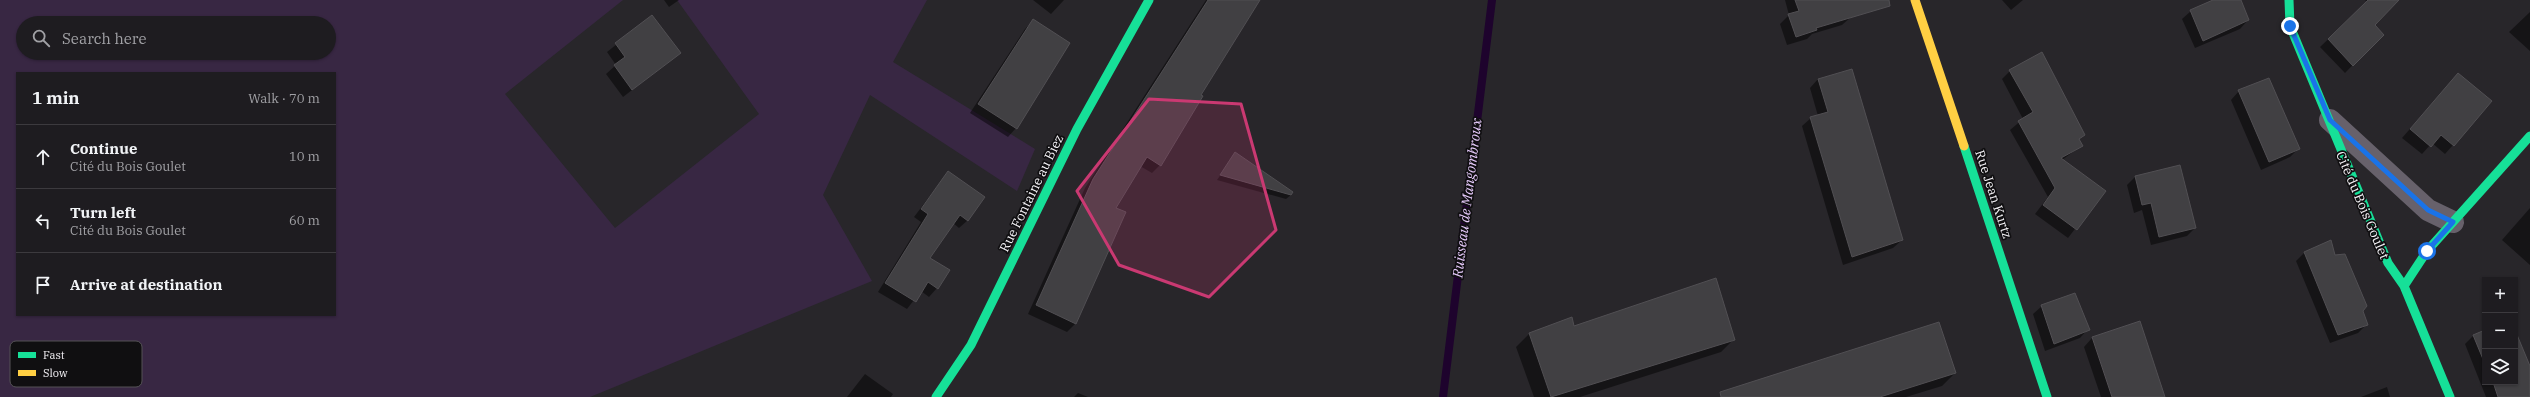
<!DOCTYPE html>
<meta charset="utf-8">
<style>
body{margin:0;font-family:"IBM Plex Serif",serif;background:#2b292d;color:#f1f3f6}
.controls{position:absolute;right:12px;bottom:12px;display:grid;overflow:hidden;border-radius:0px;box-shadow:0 1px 3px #0004}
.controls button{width:36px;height:36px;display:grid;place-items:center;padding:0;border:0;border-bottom:1px solid #3c3a3e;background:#1e1c20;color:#f1f3f6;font:20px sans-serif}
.stop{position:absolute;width:12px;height:12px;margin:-9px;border:3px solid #1a73e8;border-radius:50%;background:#fff}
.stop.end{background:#1a73e8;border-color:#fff;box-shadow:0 1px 4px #0008}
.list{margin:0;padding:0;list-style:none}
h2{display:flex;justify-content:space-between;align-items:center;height:52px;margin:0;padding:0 16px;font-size:17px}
h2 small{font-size:13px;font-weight:400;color:#a1a1a5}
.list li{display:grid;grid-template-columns:26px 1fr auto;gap:12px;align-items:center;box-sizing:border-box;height:64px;padding:0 16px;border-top:1px solid #3c3a3e}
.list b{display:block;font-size:15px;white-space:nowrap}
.list p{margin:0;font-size:13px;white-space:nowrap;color:#a1a1a5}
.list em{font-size:13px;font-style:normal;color:#a1a1a5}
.icon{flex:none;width:22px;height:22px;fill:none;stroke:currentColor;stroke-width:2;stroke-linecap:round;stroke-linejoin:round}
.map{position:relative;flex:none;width:2530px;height:397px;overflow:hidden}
.search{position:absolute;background:#1e1c20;box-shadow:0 1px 3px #0004;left:16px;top:16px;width:320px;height:44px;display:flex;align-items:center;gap:10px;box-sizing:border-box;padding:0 14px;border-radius:22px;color:#a1a1a5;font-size:15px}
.panel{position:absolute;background:#1e1c20;box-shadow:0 1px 3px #0004;left:16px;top:72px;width:320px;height:244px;border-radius:0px}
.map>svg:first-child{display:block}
.green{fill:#382743;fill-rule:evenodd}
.shadow{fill:#0007}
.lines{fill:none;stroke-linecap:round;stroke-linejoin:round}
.stream{stroke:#1e032d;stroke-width:8}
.building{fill:#414043;stroke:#514f53}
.street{stroke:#67616b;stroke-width:22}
.fast{stroke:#16e098;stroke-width:9}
.slow{stroke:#ffcf43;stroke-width:9}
.route{stroke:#1a73e8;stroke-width:5}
.marked{fill:#ca3972;fill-opacity:0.2;stroke:#ca3972;stroke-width:3;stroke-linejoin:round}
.labels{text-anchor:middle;stroke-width:3.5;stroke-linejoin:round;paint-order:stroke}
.street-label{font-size:13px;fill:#f5f3f7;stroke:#100f11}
.water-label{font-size:14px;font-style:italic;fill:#e7cbfc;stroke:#100f11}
.key{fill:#100f11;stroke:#555356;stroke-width:1}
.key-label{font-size:11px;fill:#f5f3f7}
</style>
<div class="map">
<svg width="2530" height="397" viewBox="0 0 2530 397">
<rect width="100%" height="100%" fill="#28262a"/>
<path class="green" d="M 0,0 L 623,0 L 505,94 L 615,228 L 759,114 L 677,0 L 927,0 L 893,62 L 1035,149 L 1017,191 L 870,95 L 823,195 L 872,281 L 590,397 L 0,397 ZM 23,23 L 329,23 L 329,53 L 23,53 ZM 17,73 L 335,73 L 335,315 L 17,315 Z"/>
<path class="shadow" d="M 664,0 L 679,0 L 669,7 Z
M 1033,0 L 1064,0 L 1051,14 Z
M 1206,0 L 1258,0 L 1199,95 L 1160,165 L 1152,173 L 1140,166 L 1115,208 L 1125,212 L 1075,324 L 1067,332 L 1028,314 L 1085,188 Z
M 1785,0 L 1846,0 L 1851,17 L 1842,25 L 1812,34 L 1807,39 L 1787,45 L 1780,24 L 1789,15 Z
M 2002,0 L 2023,0 L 2011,10 Z
M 2215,0 L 2239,0 L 2248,20 L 2240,29 L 2195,48 L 2182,19 L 2191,11 Z
M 2365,0 L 2398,0 L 2373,25 L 2382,35 L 2345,73 L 2320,47 L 2367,2 Z
M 2530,12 L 2530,51 L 2509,32 Z
M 652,16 L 680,53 L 623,97 L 606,74 L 616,65 L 607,52 Z
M 1033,21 L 1016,128 L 1008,137 L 970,113 L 1025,29 Z
M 2010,71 L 2084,135 L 2078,140 L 2081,146 L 2062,160 L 2104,191 L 2068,238 L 2035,214 L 2048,197 L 2010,130 L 2023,119 L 2002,79 Z
M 2458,74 L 2491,102 L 2445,154 L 2432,143 L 2422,154 L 2402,138 Z
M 1818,79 L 1902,240 L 1893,248 L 1843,265 L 1802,126 L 1811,118 L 1818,116 L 1810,88 Z
M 2239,91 L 2299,148 L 2290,157 L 2261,170 L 2231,100 Z
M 1235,154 L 1291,195 L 1286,199 L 1217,180 Z
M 948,172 L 968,220 L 959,228 L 953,223 L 929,258 L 937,288 L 929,297 L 921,291 L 907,309 L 878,292 L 921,222 L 914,217 Z
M 2135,177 L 2195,228 L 2187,236 L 2151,245 L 2142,210 L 2134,213 L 2127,185 Z
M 2530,208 L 2530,265 L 2502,240 Z
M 2304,253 L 2334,256 L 2367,324 L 2358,333 L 2330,343 L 2296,261 Z
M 2042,306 L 2088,329 L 2080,338 L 2045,351 L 2033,314 Z
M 1572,319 L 1573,327 L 1734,339 L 1721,352 L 1580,397 L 1534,397 L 1516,347 L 1529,334 Z
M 2139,323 L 2165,397 L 2101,397 L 2084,347 L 2092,338 Z
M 2485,331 L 2485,382 L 2515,382 L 2515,333 L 2530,370 L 2530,397 L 2486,397 L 2465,344 L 2473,336 Z
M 1955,373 L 1942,386 L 1906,397 L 1725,397 Z
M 865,374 L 893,394 L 891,397 L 847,397 Z
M 2387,387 L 2390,397 L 2361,397 Z
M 1078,393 L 1088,397 L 1074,397 Z"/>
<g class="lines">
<path class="stream" d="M 1443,397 L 1492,0"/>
</g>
<path class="building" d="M 1208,0 L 1260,0 L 1201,95 L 1203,96 L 1161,166 L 1147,157 L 1116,208 L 1126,212 L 1076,324 L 1036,305 L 1093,179 Z
M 1795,0 L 1889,0 L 1890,6 L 1816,28 L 1817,30 L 1796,37 L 1788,14 L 1799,11 Z
M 2213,0 L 2241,0 L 2249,20 L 2203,41 L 2190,10 Z
M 2368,0 L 2399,0 L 2375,25 L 2384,35 L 2353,66 L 2328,39 Z
M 652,15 L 681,53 L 632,90 L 614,65 L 625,57 L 615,43 Z
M 1033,19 L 1070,43 L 1017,129 L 978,104 Z
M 2042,52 L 2085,135 L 2079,139 L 2083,146 L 2061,158 L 2106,191 L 2077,230 L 2043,205 L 2055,188 L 2018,121 L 2033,112 L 2009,70 Z
M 1852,69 L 1903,240 L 1852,257 L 1810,117 L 1828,112 L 1818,79 Z
M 2458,73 L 2492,101 L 2454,146 L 2441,135 L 2431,147 L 2410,129 Z
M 2269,78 L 2300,149 L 2269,162 L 2238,90 Z
M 1235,152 L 1293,192 L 1291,195 L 1220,175 Z
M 2180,165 L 2196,228 L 2159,237 L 2151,203 L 2142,205 L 2135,176 Z
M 948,171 L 985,197 L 968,221 L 960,215 L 930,258 L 950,270 L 938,289 L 928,282 L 916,302 L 885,283 L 928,214 L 921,209 Z
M 2331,240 L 2335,255 L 2345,254 L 2367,306 L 2363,311 L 2368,325 L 2338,335 L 2304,252 Z
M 1716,278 L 1735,340 L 1551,397 L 1529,333 L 1572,317 L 1574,326 Z
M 2075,293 L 2090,330 L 2054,344 L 2041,305 Z
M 2140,321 L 2165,397 L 2112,397 L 2092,337 Z
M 1939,322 L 1956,373 L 1880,397 L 1721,397 L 1720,392 Z
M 2485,330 L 2485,364 L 2473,335 Z
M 2515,330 L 2530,366 L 2530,397 L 2498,397 L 2493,382 L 2515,382 Z"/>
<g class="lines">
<path class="street" d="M 2330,120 L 2428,210 L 2453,222"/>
<path class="fast" d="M 2289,0 L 2290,26 L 2388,263 L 2404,286
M 1964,146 L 2047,397
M 936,397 L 971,345 L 1077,129 L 1149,0
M 2450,397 L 2404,286 L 2427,251 L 2530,136"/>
<path class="slow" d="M 1915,0 L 1964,146"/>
</g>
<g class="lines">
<path class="route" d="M 2290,26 L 2330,120 L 2428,210 L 2453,222 L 2427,251"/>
</g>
<path class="marked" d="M 1149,99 L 1241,104 L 1276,230 L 1209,297 L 1119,265 L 1077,191 Z"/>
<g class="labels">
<g class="street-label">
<text transform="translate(1031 193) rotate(-64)" y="5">Rue Fontaine au Biez</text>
<text transform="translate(1994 194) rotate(72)" y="5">Rue Jean Kurtz</text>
<text transform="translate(2363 205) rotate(67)" y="5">Cité du Bois Goulet</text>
</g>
<g class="water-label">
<text transform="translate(1467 198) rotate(-83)" y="5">Ruisseau de Mangombroux</text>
</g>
</g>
<rect x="10" y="341" width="132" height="46" rx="6" class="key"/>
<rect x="18" y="352" width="18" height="6" fill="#16e098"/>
<rect x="18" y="370" width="18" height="6" fill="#ffcf43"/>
<g class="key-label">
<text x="43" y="359">Fast</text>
<text x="43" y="377">Slow</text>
</g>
</svg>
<div class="controls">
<button>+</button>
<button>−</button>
<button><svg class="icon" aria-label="layers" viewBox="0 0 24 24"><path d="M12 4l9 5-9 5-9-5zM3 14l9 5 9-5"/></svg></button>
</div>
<div class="stop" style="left:2427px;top:251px"></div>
<div class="stop end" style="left:2290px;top:26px"></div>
<div class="search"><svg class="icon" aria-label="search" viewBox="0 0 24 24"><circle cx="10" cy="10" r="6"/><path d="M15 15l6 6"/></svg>Search here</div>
<section class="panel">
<h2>1 min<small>Walk · 70 m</small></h2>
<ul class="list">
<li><svg class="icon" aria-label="ahead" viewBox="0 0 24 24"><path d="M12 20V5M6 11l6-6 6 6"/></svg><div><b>Continue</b><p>Cité du Bois Goulet</p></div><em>10 m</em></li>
<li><svg class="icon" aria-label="left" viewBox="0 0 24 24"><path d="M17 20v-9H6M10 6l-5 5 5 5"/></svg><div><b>Turn left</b><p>Cité du Bois Goulet</p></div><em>60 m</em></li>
<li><svg class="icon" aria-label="arrive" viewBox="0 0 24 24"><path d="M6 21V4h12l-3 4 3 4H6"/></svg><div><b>Arrive at destination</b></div></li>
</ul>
</section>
</div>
